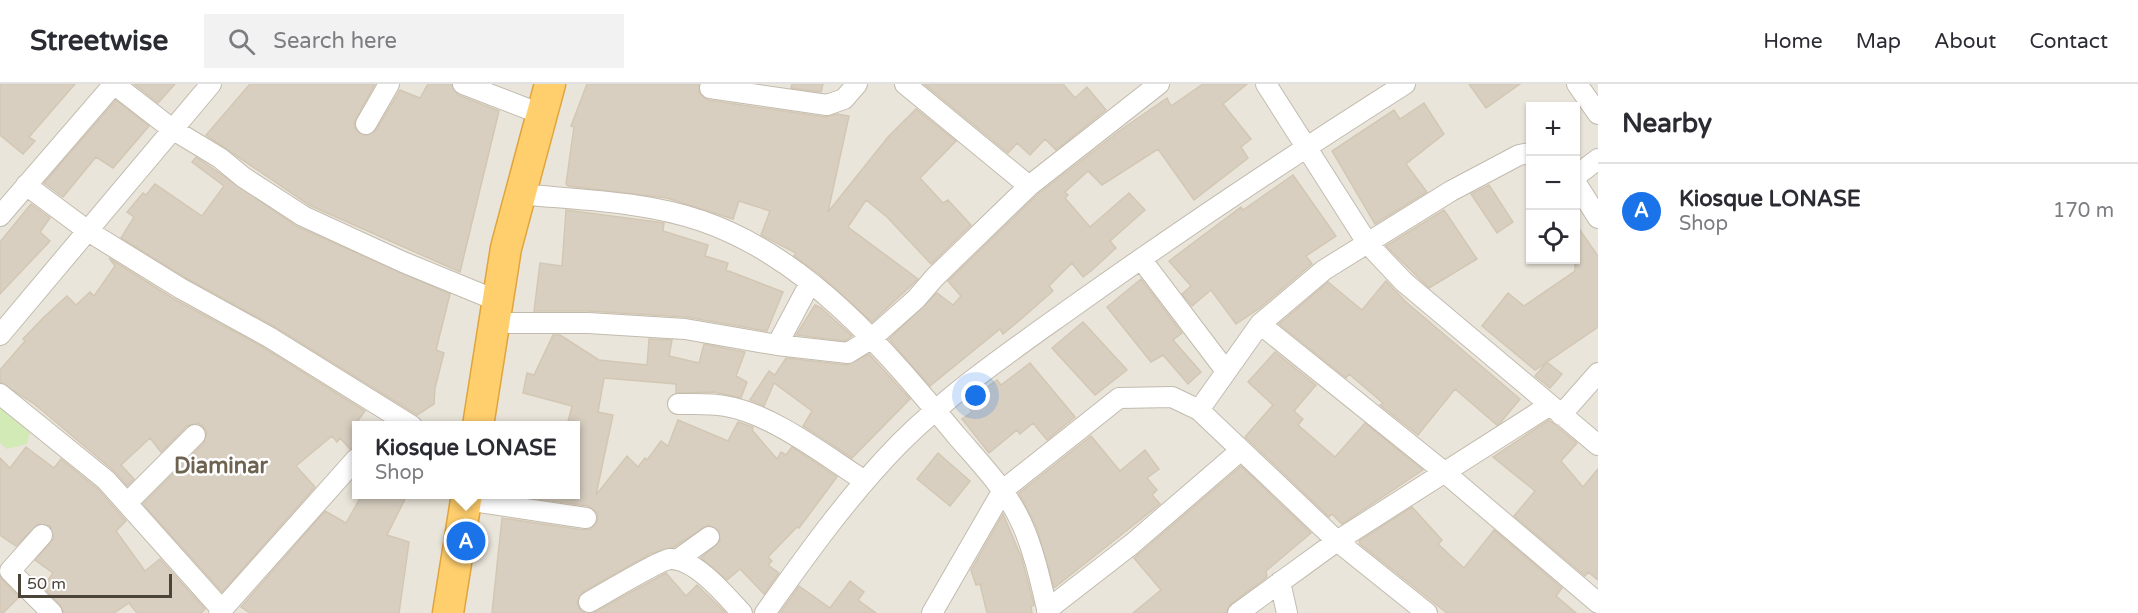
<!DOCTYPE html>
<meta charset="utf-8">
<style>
body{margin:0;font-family:"Varela Round",sans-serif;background:#f2f2f3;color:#2b2b33}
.controls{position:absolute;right:18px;top:18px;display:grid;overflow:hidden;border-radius:0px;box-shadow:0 2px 4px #0004}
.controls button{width:54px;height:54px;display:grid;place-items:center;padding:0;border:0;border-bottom:2px solid #e1e1e2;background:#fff;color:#2b2b33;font:30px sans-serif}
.scale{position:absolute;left:18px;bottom:15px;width:154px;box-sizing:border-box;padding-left:6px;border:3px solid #4b4439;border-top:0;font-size:16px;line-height:21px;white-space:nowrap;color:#4b4439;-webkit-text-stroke:4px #fff;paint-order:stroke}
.you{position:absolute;left:976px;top:312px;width:21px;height:21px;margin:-15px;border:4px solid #fff;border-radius:50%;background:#1a73e8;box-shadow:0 0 0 9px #1a73e833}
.badge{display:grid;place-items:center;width:39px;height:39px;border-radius:50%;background:#1a73e8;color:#fff;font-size:20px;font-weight:700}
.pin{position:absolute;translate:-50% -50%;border:3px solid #fff;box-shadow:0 2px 6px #0006}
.popup{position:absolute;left:352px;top:337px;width:228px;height:78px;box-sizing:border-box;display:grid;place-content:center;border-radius:0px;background:#fff;filter:drop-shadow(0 2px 4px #0005);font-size:20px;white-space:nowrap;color:#7c7c81}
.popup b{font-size:22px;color:#2b2b33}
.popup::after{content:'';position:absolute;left:50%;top:100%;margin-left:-12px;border:12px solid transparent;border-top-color:#fff}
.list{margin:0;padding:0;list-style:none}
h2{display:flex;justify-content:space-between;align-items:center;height:78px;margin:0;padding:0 24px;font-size:26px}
h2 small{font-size:20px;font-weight:400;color:#7c7c81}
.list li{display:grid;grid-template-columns:39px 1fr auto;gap:18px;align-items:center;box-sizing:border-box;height:96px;padding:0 24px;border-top:2px solid #e1e1e2}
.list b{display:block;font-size:22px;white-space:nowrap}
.list p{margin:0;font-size:20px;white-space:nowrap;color:#7c7c81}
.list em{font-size:20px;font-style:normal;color:#7c7c81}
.icon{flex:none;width:33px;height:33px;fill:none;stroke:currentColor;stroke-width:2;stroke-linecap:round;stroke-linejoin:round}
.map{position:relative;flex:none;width:1598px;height:529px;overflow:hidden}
header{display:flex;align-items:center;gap:36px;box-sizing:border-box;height:84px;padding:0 30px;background:#fff;border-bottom:2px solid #e1e1e2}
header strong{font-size:28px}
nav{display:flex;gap:33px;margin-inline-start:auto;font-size:21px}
.search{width:420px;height:54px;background:#f2f2f3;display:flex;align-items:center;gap:15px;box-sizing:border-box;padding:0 21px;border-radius:0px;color:#7c7c81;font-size:22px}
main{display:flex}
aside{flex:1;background:#fff}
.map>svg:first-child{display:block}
.residential{fill:#eae5da;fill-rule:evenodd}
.green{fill:#d2eab5}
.building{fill:#d8cfc1;stroke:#d3c7b4;stroke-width:1.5}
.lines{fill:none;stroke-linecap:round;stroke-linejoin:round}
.minor-casing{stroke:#c2bbae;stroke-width:22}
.highway-casing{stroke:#e0a43c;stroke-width:33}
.minor{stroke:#fff;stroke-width:20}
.highway{stroke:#ffcf6e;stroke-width:30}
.labels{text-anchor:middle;stroke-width:5;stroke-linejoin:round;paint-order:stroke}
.neighbourhood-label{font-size:22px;font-weight:bold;fill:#6e6250;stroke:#fff}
</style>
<header>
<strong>Streetwise</strong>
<div class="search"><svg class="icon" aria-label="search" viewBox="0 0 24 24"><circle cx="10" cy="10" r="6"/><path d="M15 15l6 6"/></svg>Search here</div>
<nav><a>Home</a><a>Map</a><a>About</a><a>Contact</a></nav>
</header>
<main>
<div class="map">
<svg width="1598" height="529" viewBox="0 0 1598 529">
<rect width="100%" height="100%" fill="#f6f3ec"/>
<path class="residential" d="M 0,0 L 1598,0 L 1598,529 L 0,529 ZM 1530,22 L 1576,22 L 1576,176 L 1530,176 ZM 356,342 L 576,342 L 576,410 L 356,410 Z"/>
<path class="green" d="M 0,310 L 32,340 L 27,360 L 7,365 L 0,359 Z"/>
<path class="building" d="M 0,0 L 75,0 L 29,53 L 35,57 L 23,70 L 0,51 Z
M 134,0 L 175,0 L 158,19 Z
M 250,0 L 375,0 L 354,39 L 356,46 L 365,52 L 376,46 L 400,6 L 420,14 L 428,0 L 451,0 L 458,11 L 499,27 L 460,188 L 309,121 L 206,51 Z
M 587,0 L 699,0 L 699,9 L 708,16 L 825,33 L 837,30 L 849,32 L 828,128 L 888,53 L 916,25 L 956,57 L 920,94 L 943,119 L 948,116 L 971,141 L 931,180 L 887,133 L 866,116 L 848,143 L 918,195 L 872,238 L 819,190 L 794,172 L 796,169 L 761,151 L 770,127 L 739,117 L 733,135 L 667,114 L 568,102 L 566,100 L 574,43 L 571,42 Z
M 792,0 L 823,0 L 821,8 L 791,4 Z
M 924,0 L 1063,0 L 1075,14 L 1087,3 L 1106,26 L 1056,66 L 1045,55 L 1030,71 L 1017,59 L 1008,69 Z
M 1203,0 L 1247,0 L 1223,20 L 1251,55 L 1241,63 L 1248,74 L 1194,116 L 1158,65 L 1102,101 L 1088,87 L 1065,108 L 1068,111 L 1065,114 L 1090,143 L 1129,109 L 1145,126 L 1110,157 L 1116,164 L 1091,187 L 1083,193 L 1072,179 L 1049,202 L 1053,207 L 1020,236 L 1003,250 L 1000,245 L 930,302 L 889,255 L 937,209 L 953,221 L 961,212 L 948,197 L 1038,110 L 1122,45 L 1167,14 L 1171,22 Z
M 1469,0 L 1520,0 L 1486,24 Z
M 116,16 L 149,42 L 113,84 L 96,73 L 63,113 L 44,99 Z
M 1424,19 L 1444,50 L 1406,80 L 1427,108 L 1375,140 L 1332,67 L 1394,26 L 1400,35 Z
M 196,73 L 298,143 L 450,210 L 436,266 L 444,269 L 435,304 L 434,320 L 417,331 L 275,243 L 186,194 L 121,154 L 134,133 L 127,128 L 143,109 L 146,111 L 155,100 L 202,132 L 224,102 L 192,78 Z
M 1293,91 L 1336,152 L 1306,172 L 1312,180 L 1260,224 L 1236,240 L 1211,206 L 1192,222 L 1182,210 L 1191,202 L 1169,177 L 1241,123 L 1243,126 Z
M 1489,101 L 1513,138 L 1497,149 L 1471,110 Z
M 31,120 L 50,134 L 40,148 L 50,157 L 0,210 L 0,158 Z
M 566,126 L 664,139 L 663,147 L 708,161 L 705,172 L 728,179 L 726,186 L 783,208 L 767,247 L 686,233 L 588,227 L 534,227 L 540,179 L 562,182 Z
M 1444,126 L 1477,175 L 1429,204 L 1386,162 Z
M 1575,139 L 1598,172 L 1598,243 L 1535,286 L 1482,242 L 1508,209 L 1524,222 L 1575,187 Z
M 109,174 L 174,215 L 263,263 L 365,327 L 357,338 L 357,363 L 350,365 L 340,354 L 337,358 L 332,352 L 296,382 L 315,403 L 222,508 L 143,420 L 204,359 L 207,348 L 203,342 L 198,339 L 187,342 L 161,368 L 150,354 L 121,381 L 134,395 L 127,402 L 114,387 L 33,319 L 0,298 L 0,286 L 25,257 L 23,255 L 44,233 L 67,212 L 76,221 L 90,208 L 94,212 L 115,182 Z
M 1141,195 L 1182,249 L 1173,256 L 1201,288 L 1188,300 L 1163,271 L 1151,278 L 1107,223 Z
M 1386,197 L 1406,218 L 1520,315 L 1501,338 L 1497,341 L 1455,305 L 1418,351 L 1380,321 L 1383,319 L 1349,290 L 1346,294 L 1279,240 L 1328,198 L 1362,226 Z
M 815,221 L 821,224 L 852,252 L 845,257 L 796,251 Z
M 1083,238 L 1127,286 L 1095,311 L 1052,264 Z
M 553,251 L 560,251 L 599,276 L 647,281 L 649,255 L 672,256 L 669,272 L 699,279 L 704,260 L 745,268 L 736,292 L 747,298 L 741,314 L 714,308 L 676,309 L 676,300 L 604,294 L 598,328 L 613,331 L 596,411 L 627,372 L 638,383 L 645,374 L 647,376 L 661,357 L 668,362 L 678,336 L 728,357 L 738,338 L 753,343 L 752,346 L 777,375 L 781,368 L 786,371 L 792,363 L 837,393 L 799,444 L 797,443 L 768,473 L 772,477 L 768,481 L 779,489 L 764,510 L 740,485 L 727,496 L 701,474 L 720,457 L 719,447 L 708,441 L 674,463 L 650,470 L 583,508 L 577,518 L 579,524 L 585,529 L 492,529 L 502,434 L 584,446 L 591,445 L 598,436 L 597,429 L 588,422 L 510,411 L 576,411 L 576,342 L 567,342 L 572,322 L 523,309 L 527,289 L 534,291 Z
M 1275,268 L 1316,301 L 1294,327 L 1303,335 L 1298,341 L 1335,373 L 1365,339 L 1423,386 L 1342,440 L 1332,430 L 1329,433 L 1245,353 L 1273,321 L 1248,298 Z
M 869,270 L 910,315 L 852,374 L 803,342 L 812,327 L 774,299 L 764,322 L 750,316 L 769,287 L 775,291 L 786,274 L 847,281 Z
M 1547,278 L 1562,290 L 1550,304 L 1535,292 Z
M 1030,279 L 1075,333 L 1047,356 L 1033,339 L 1020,350 L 1017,346 L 989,369 L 962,335 L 972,328 L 965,319 L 997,296 L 1001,301 Z
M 1549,336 L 1577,359 L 1561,377 L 1583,403 L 1598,385 L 1598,496 L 1588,488 L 1585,492 L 1514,432 L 1535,407 L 1493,373 Z
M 1091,352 L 1120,387 L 1145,366 L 1159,385 L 1147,394 L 1157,406 L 1152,411 L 1160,420 L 1054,504 L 1037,445 L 1019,409 Z
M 26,363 L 54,384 L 61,375 L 98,405 L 126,437 L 116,447 L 145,487 L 160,475 L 205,525 L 201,529 L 137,529 L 129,519 L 114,529 L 64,529 L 60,521 L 43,503 L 53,489 L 35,476 L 54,454 L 50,442 L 38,440 L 16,462 L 0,451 L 0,374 L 10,384 Z
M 938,369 L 970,397 L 950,422 L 917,395 Z
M 1241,382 L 1311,449 L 1266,487 L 1267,493 L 1231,520 L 1226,529 L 1133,529 L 1161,506 L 1134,474 Z
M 362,411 L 407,411 L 387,451 L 409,458 L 399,529 L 250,529 L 241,523 L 325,427 L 346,439 Z
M 1412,423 L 1442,456 L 1438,460 L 1464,484 L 1494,446 L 1562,504 L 1556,512 L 1576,529 L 1447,529 L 1360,460 L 1359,457 Z
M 1003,430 L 1022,475 L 1034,521 L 1031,523 L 1032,529 L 987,529 L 980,500 L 976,501 L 971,486 Z
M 666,489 L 686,512 L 697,501 L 726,529 L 593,529 Z
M 0,493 L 19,513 L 3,529 L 0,529 Z
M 850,497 L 864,508 L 858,516 L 876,529 L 780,529 L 799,502 L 830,524 Z"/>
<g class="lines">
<defs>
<path id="minor" d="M 114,0 L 172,45 L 220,74 L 243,93 L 303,132 L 403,178 L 498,217
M 463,0 L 541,30
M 905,0 L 1029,102
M 1266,0 L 1368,160 L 1404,198 L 1598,361
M 1577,0 L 1598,30
M 710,4 L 827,21 L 844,15 L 857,0
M 366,40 L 389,0
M 1576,92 L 1598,75
M 1576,99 L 1598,134
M 26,101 L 88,147 L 180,204 L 269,253 L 412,342
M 519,110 C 580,116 644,117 702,137 C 809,174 886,267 956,351 C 979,378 1006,405 1021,438 C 1034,466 1041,499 1048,529
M 0,132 L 114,0
M 1141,175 L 1226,287
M 493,239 L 588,239 L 685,245 L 777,261 L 848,269 L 872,254 L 916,215 L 935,193 L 1029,102 L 1159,0
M 1260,240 L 1443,387 L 1598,519
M 0,251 L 211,0
M 777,261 L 810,199
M 0,310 L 106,396 L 222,526
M 678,320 C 694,320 710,319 725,322 C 773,330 825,372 865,397
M 1199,326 L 1260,240 L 1324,186 L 1451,107 L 1519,71 L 1530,69
M 1561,331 L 1598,289
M 466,416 L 586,434
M 128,418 L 195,351
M 42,451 L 10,487 L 52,529
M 677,476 L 709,453
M 1280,498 L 1287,529
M 589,518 C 602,511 660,476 670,475 C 695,474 726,512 742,529
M 1047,526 L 1132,460 L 1240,367
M 219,529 L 356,375
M 765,529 C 807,470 849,411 900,359 C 952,307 1014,265 1074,222 C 1182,145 1293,71 1405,0
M 932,529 L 1003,406 L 1119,314 L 1172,313 L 1199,326 L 1337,457 L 1427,529
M 1238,529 L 1337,457 L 1550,321"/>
<path id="highway" d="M 478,342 L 506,164 L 550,0
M 448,529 L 467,410"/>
</defs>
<use href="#minor" class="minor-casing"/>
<use href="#highway" class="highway-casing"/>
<use href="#minor" class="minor"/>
<use href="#highway" class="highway"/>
</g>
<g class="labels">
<g class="neighbourhood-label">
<text x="221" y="389">Diaminar</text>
</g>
</g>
</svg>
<div class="controls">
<button>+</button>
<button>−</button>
<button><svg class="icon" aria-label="locate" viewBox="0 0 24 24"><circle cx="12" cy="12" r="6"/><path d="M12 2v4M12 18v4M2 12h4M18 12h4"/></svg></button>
</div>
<div class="scale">50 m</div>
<div class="you"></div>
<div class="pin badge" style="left:466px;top:457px">A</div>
<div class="popup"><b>Kiosque LONASE</b>Shop</div>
</div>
<aside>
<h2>Nearby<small></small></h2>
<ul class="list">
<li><span class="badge">A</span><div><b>Kiosque LONASE</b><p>Shop</p></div><em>170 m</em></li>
</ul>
</aside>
</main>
